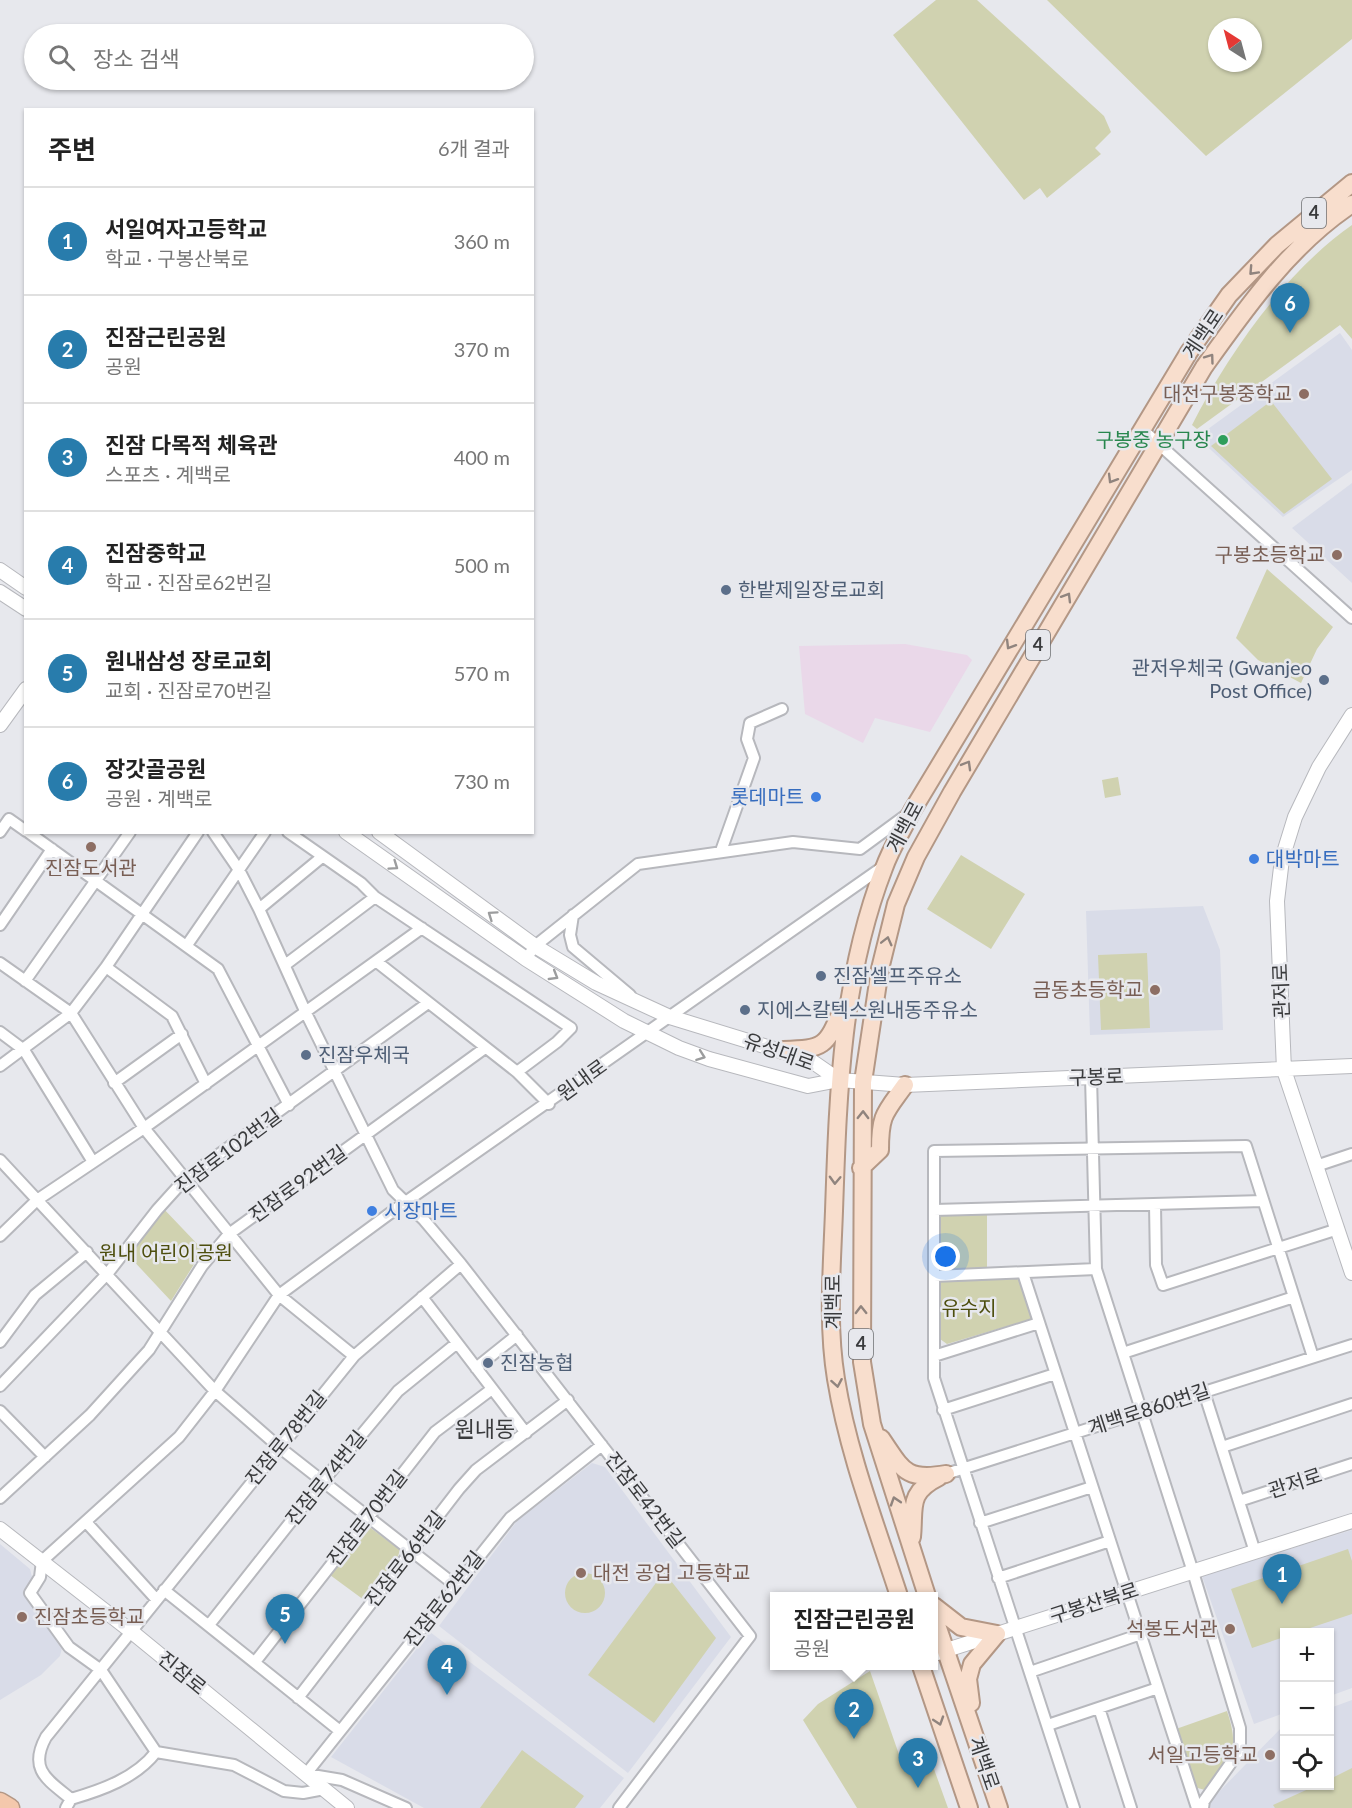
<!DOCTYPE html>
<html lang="ko">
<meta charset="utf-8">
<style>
body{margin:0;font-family:Lato,"Noto Sans KR",sans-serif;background:#f2f2f2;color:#222}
.controls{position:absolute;right:18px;bottom:18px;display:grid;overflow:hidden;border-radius:0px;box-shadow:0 2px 4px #0004}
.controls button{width:54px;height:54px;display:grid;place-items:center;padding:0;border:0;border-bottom:2px solid #e0e0e0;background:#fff;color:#222;font:30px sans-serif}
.compass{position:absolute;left:1208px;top:18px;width:54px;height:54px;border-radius:50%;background:#fff;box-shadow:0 2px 4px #0004;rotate:324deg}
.you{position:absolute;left:946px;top:1257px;width:21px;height:21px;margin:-15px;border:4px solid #fff;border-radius:50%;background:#1a73e8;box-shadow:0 0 0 9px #1a73e833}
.badge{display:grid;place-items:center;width:39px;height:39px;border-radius:50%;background:#287cac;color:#fff;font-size:20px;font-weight:700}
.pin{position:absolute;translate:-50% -50px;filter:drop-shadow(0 2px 3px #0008)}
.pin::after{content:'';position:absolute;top:32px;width:21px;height:18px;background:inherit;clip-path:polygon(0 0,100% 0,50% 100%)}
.popup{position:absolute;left:770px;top:1592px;width:168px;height:78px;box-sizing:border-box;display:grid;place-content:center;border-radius:0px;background:#fff;filter:drop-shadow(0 2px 4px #0005);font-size:20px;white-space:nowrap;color:#767676}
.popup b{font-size:22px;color:#222}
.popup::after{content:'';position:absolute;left:50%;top:100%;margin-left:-12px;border:12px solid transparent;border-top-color:#fff}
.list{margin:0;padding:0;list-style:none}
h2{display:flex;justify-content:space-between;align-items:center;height:78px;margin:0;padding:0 24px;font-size:26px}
h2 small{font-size:20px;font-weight:400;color:#767676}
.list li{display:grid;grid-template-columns:39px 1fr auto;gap:18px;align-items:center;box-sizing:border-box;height:108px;padding:0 24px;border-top:2px solid #e0e0e0}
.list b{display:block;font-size:22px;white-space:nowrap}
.list p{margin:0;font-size:20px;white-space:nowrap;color:#767676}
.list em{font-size:20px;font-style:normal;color:#767676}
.icon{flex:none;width:33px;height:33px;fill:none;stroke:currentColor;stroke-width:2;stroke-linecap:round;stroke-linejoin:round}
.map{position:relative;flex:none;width:1352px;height:1808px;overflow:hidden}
.search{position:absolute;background:#fff;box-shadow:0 2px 4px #0004;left:24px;top:24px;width:510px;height:66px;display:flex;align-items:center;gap:15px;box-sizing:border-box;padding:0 21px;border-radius:33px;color:#767676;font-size:22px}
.panel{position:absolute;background:#fff;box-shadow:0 2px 4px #0004;left:24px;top:108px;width:510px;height:726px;border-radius:0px}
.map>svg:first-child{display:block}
.industrial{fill:#ead8e9}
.built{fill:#d9dce8}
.green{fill:#d0d2b0;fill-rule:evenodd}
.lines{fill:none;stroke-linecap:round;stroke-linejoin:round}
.minor-casing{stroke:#b7b8bd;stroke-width:14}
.tertiary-casing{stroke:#b7b8bd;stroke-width:16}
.primary-casing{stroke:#b39785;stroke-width:20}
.motorway-casing{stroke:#b39785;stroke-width:21}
.minor{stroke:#fff;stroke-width:10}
.tertiary{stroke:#fff;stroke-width:14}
.primary{stroke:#f8decd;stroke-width:16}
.motorway{stroke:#f4c8ac;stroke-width:18}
.oneway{stroke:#90847e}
.oneway2{stroke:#9c9d9e}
.education-dot{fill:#8d6e63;stroke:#e7e8ed;stroke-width:2}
.leisure-dot{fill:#2e9e5b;stroke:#e7e8ed;stroke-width:2}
.service-dot{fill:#5c6f8a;stroke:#e7e8ed;stroke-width:2}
.shop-dot{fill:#3f7fe0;stroke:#e7e8ed;stroke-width:2}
.labels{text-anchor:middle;stroke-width:5;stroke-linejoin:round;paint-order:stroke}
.shield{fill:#e7e8ed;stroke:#6e6f72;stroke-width:1.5}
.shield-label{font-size:18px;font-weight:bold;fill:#3a3b3d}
.street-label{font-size:20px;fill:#3a3b3d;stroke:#e7e8ed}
.education-label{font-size:20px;fill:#785e54;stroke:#e7e8ed;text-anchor:end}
.leisure-label{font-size:20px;fill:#27864d;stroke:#e7e8ed;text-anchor:end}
.service-label{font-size:20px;fill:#4e5e75;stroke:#e7e8ed;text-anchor:start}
.shop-label{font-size:20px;fill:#366cbe;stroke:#e7e8ed;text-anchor:start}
.park-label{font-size:20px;fill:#4d4e0d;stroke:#e7e8ed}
.quarter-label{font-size:22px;fill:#3a3b3d;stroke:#e7e8ed}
</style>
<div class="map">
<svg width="1352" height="1808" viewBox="0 0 1352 1808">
<rect width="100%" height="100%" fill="#e7e8ed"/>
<path class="industrial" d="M 905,644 L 967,655 L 972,660 L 930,732 L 875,718 L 863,743 L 805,714 L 799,646 Z"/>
<path class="built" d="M 1340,333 L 1352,350 L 1352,470 L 1283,517 L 1197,437 Z
M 1352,483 L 1352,583 L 1292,528 Z
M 1203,906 L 1220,950 L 1223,1030 L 1090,1035 L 1086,911 Z
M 592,1463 L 605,1467 L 731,1637 L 628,1773 L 439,1626 L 517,1521 Z
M 1352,1530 L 1352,1688 L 1330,1696 L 1330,1632 L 1284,1632 L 1284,1713 L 1254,1724 L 1202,1576 Z
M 0,1544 L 30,1569 L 33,1581 L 24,1591 L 63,1644 L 60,1656 L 41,1675 L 0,1700 Z
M 430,1632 L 624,1778 L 600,1808 L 424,1808 L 331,1757 Z
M 1352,1700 L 1352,1808 L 1210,1808 L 1211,1800 L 1284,1725 L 1284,1786 L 1330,1786 L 1330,1708 Z"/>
<path class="green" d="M 936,0 L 977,0 L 1104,116 L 1111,132 L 1095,148 L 1101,154 L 1047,198 L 1040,188 L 1024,200 L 893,35 Z
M 1047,0 L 1352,0 L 1352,39 L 1206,156 ZM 1217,27 L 1253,27 L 1253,63 L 1217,63 Z
M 1352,225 L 1352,339 L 1340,325 L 1197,429 L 1192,425 C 1228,354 1286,271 1352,225 Z
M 1271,401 L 1332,479 L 1284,514 L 1211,446 Z
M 1267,569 L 1333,627 L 1317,649 L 1301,683 L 1258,660 L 1236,638 Z
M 1118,777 L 1121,795 L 1105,798 L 1102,780 Z
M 961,855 L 1025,894 L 991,949 L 927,909 Z
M 1147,953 L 1150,1028 L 1101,1030 L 1098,955 Z
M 161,1206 L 203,1250 L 171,1301 L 128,1255 Z
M 987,1211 L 987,1271 L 938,1273 L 939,1212 Z
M 943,1279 L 1023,1279 L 1032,1319 L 947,1344 L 940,1339 L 940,1283 Z
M 368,1526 L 400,1550 L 398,1556 L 364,1600 L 330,1575 Z
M 1348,1549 L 1352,1561 L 1352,1614 L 1298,1632 L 1284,1632 L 1284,1637 L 1252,1648 L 1231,1589 Z
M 664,1572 L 716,1638 L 654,1723 L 588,1675 Z
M565 1593a20 20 0 1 1 40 0a20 20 0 1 1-40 0Z
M 870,1671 L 903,1766 L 930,1758 L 948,1808 L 857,1808 L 803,1720 L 818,1704 Z
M 1227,1711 C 1241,1753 1230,1757 1205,1790 L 1194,1787 L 1176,1729 Z
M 522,1750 L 584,1796 L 575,1808 L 480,1808 Z
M 1352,1768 L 1352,1808 L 1275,1808 L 1273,1805 L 1315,1786 L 1330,1786 L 1330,1779 Z"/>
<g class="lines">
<defs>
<path id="minor" d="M 1142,429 L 1352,618
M 0,832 L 9,819 L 26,831
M 28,832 L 218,969 L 289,1105
M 213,832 L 239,870 L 259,909 L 306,1013 L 393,1190 L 424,1220 L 461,1264 L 750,1636 L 619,1808
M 288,832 L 361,883 L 375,897 L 571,1028 L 557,1042 L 517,1072
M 721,851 L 754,758 L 747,739 L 750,723 L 782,709
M 259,909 L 322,857
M 573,915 L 570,935 L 573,947 L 630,995
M 0,925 L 52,849
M 187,945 L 265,832
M 526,959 L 535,946 L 638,864 L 793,842 L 860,849 L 909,813
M 377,962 L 517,1072 L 549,1104
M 0,963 L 71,1013 L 144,1128 L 279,1295 L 354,1356
M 285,965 L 375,897
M 106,967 L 172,1016 L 206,1084
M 25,981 L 130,832
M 0,1032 L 24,1050 L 93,1162
M 0,1066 L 71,1013 L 106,967 L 198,832
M 1091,1077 L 1096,1269 L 1193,1572 L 1240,1728 L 1240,1750 L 1204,1801 L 1203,1808
M 114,1083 L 182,1034
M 0,1160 L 215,1391 L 279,1447 L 455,1585
M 1316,1166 L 1352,1154
M 1155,1205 L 1156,1265 L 1163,1285 L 1338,1229
M 934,1210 L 1263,1201
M 0,1236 L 37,1200 L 144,1128 L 422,928
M 1023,1273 L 1197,1808
M 934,1276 L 1096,1269
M 422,1297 L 526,1433
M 0,1342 L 35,1295 L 87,1252
M 1123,1353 L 1294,1297
M 934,1356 L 1039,1323
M 476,1368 L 517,1335
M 0,1386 L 108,1273 L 157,1210 L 185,1179 L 428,1003
M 1204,1392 L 1255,1552
M 943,1410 L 1055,1374
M 0,1411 L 45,1457
M 1222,1447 L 1352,1404
M 946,1474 L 1352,1345
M 0,1498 L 90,1415 L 149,1350 L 202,1266 L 229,1234 L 485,1048
M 1239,1501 L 1352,1464
M 86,1522 L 156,1599
M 980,1523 L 1092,1487
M 998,1578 L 1110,1541
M 164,1590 L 340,1731
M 209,1625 L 323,1481 L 398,1391 L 457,1343
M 255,1662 L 435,1432 L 492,1389
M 1030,1672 L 1141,1634
M 298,1698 L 459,1489 L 476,1470 L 568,1400
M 1099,1708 L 1131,1808
M 1048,1725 L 1158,1688
M 156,1752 L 234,1765 L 284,1791 L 303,1793 L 324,1789
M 71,1799 C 48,1780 28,1770 46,1737 L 354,1356 L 461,1264
M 66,1808 L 71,1799 C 102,1790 136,1778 156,1752 L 101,1670 L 69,1647 L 30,1593 L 40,1577 L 42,1561 L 179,1437 L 215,1391 L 279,1295 L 404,1203 L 884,866
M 406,1808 L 342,1780 L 306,1774 L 510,1518 L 602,1445
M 1074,1808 L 934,1378 L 934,1151 L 1246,1146 L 1313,1357"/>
<path id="tertiary" d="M 0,570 L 26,588
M 0,592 L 26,609
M 1352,715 L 1319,767 L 1295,817 L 1282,859 L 1277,901 L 1284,1070 L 1352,1273
M 0,725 L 26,689
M 346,832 L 526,959 L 624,1021 L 679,1048 L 709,1059 L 808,1086 L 839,1080 L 905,1085 L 1352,1066
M 379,832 L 535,946 L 596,983 L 670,1017 L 810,1060 L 839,1080
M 0,1529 L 132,1632 L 347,1808
M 934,1654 L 1352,1521"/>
<path id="primary" d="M 783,1050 C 824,1049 826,1047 842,1009
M 861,1168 L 880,1150 C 880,1114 885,1113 905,1085
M 881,1438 C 903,1470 905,1481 946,1474
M 912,1537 C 915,1507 907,1493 939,1477
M 899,1596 C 876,1525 848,1453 836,1379 C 827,1324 832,1267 834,1211 C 838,1095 841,979 884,868 C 891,848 903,830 912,811 L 1189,352 L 1229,295 L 1277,245 L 1352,183
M 927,1596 L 872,1424 L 862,1362 L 863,1082 L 880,969 L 896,904 L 916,857 L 952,792 L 1204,367 C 1246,308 1291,244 1352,204
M 934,1606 L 961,1627 L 997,1634 L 972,1664 L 968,1679 L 971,1703
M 934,1616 L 999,1808
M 921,1666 L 969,1808"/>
<path id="motorway" d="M 0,1802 L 10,1808"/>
</defs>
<use href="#minor" class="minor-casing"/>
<use href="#tertiary" class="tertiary-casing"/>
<use href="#primary" class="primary-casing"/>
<use href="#motorway" class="motorway-casing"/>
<use href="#minor" class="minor"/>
<use href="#tertiary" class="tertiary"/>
<use href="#primary" class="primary"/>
<use href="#motorway" class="motorway"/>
</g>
<defs><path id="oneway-chevron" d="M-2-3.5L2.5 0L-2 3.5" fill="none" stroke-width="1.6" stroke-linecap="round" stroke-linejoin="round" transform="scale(1.5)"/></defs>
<g class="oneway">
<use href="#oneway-chevron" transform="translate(1253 271) rotate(133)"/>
<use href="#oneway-chevron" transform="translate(1210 358) rotate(-54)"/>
<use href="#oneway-chevron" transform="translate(1112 479) rotate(121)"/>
<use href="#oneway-chevron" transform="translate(1067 597) rotate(-59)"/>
<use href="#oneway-chevron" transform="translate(1010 645) rotate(121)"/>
<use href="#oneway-chevron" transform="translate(967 765) rotate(-60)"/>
<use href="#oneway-chevron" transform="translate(887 941) rotate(-76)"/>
<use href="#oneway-chevron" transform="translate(863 1115) rotate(-89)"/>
<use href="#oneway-chevron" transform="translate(835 1180) rotate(92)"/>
<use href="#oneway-chevron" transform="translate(861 1310) rotate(-91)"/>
<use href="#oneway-chevron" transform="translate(837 1383) rotate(80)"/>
<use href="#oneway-chevron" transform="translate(895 1501) rotate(-108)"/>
<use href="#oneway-chevron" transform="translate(939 1721) rotate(72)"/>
</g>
<g class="oneway2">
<use href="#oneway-chevron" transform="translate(394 866) rotate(35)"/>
<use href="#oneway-chevron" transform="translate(492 915) rotate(-145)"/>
<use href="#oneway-chevron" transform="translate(554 976) rotate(31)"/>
<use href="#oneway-chevron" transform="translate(701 1056) rotate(20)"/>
</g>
<g class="education-dot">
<circle cx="1304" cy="394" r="6"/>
<circle cx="1337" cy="555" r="6"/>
<circle cx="91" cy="847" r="6"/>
<circle cx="1155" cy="990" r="6"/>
<circle cx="581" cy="1573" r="6"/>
<circle cx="22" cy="1617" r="6"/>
<circle cx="1230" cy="1629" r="6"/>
<circle cx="1270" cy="1755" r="6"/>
</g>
<circle class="leisure-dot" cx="1223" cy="440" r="6"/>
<g class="service-dot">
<circle cx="726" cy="590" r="6"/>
<circle cx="1324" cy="680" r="6"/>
<circle cx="821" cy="976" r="6"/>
<circle cx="745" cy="1010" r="6"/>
<circle cx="306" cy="1055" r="6"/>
<circle cx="488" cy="1363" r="6"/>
</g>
<g class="shop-dot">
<circle cx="816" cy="797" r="6"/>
<circle cx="1254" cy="859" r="6"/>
<circle cx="372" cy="1211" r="6"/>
</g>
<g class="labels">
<g class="shield">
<rect x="1302" y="198" width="24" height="30" rx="4.5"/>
<rect x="1026" y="630" width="24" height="30" rx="4.5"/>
<rect x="849" y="1329" width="24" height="30" rx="4.5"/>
</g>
<g class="shield-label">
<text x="1314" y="219">4</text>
<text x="1038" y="651">4</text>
<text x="861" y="1350">4</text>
</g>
<g class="street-label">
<text transform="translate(1203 334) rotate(-56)" y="7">계백로</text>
<text transform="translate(905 827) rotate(-62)" y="7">계백로</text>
<text transform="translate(1281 991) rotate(-92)" y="7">관저로</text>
<text transform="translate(779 1052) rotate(20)" y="7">유성대로</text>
<text transform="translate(1096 1077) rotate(-2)" y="7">구봉로</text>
<text transform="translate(582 1080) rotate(-36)" y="7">원내로</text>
<text transform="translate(228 1151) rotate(-37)" y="7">진잠로102번길</text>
<text transform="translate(298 1184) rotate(-36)" y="7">진잠로92번길</text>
<text transform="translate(833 1302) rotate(-90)" y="7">계백로</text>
<text transform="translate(1149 1409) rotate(-18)" y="7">계백로860번길</text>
<text transform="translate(286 1438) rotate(-51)" y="7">진잠로78번길</text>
<text transform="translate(326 1478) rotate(-51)" y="7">진잠로74번길</text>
<text transform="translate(1295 1483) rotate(-18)" y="7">관저로</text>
<text transform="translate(645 1500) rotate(52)" y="7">진잠로42번길</text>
<text transform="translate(367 1518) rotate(-52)" y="7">진잠로70번길</text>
<text transform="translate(405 1559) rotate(-52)" y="7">진잠로66번길</text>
<text transform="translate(444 1599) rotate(-52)" y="7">진잠로62번길</text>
<text transform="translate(1094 1603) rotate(-18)" y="7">구봉산북로</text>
<text transform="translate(182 1673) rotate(39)" y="7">진잠로</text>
<text transform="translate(984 1763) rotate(71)" y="7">계백로</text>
</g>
<g class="education-label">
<text x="1292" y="401">대전구봉중학교</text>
<text x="1325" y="562">구봉초등학교</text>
<text x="91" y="875" text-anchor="middle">진잠도서관</text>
<text x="1143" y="997">금동초등학교</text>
<text x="593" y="1580" text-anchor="start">대전 공업 고등학교</text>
<text x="34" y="1624" text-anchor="start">진잠초등학교</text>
<text x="1218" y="1636">석봉도서관</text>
<text x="1258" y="1762">서일고등학교</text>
</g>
<g class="leisure-label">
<text x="1211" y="447">구봉중 농구장</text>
</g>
<g class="service-label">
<text x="738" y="597">한밭제일장로교회</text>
<text x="1312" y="675" text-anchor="end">관저우체국 (Gwanjeo<tspan x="1312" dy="23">Post Office)</tspan></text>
<text x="833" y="983">진잠셀프주유소</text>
<text x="757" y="1017">지에스칼텍스원내동주유소</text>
<text x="318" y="1062">진잠우체국</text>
<text x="500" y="1370">진잠농협</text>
</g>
<g class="shop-label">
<text x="804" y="804" text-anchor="end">롯데마트</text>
<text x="1266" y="866">대박마트</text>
<text x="384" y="1218">시장마트</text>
</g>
<g class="park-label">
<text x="166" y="1260">원내 어린이공원</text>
<text x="969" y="1315">유수지</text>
</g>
<g class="quarter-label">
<text x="485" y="1437">원내동</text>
</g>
</g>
</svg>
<div class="controls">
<button>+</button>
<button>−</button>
<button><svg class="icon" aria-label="locate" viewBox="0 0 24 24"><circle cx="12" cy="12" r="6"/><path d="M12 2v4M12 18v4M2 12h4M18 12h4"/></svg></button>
</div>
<svg class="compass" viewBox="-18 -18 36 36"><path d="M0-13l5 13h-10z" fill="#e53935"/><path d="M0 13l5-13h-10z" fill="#767676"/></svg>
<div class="you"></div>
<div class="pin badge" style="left:1282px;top:1604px">1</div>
<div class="pin badge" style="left:854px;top:1739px">2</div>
<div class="popup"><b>진잠근린공원</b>공원</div>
<div class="pin badge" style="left:918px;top:1788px">3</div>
<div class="pin badge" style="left:447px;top:1695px">4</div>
<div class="pin badge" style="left:285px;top:1644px">5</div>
<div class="pin badge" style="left:1290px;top:333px">6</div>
<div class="search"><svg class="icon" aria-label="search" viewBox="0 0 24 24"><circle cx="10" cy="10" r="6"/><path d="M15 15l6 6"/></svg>장소 검색</div>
<section class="panel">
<h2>주변<small>6개 결과</small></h2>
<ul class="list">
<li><span class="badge">1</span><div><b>서일여자고등학교</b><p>학교 · 구봉산북로</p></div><em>360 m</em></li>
<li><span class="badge">2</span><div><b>진잠근린공원</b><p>공원</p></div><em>370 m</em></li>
<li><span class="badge">3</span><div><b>진잠 다목적 체육관</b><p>스포츠 · 계백로</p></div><em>400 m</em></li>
<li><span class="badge">4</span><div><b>진잠중학교</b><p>학교 · 진잠로62번길</p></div><em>500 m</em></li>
<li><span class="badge">5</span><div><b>원내삼성 장로교회</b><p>교회 · 진잠로70번길</p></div><em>570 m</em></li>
<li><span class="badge">6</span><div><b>장갓골공원</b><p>공원 · 계백로</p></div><em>730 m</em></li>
</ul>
</section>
</div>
